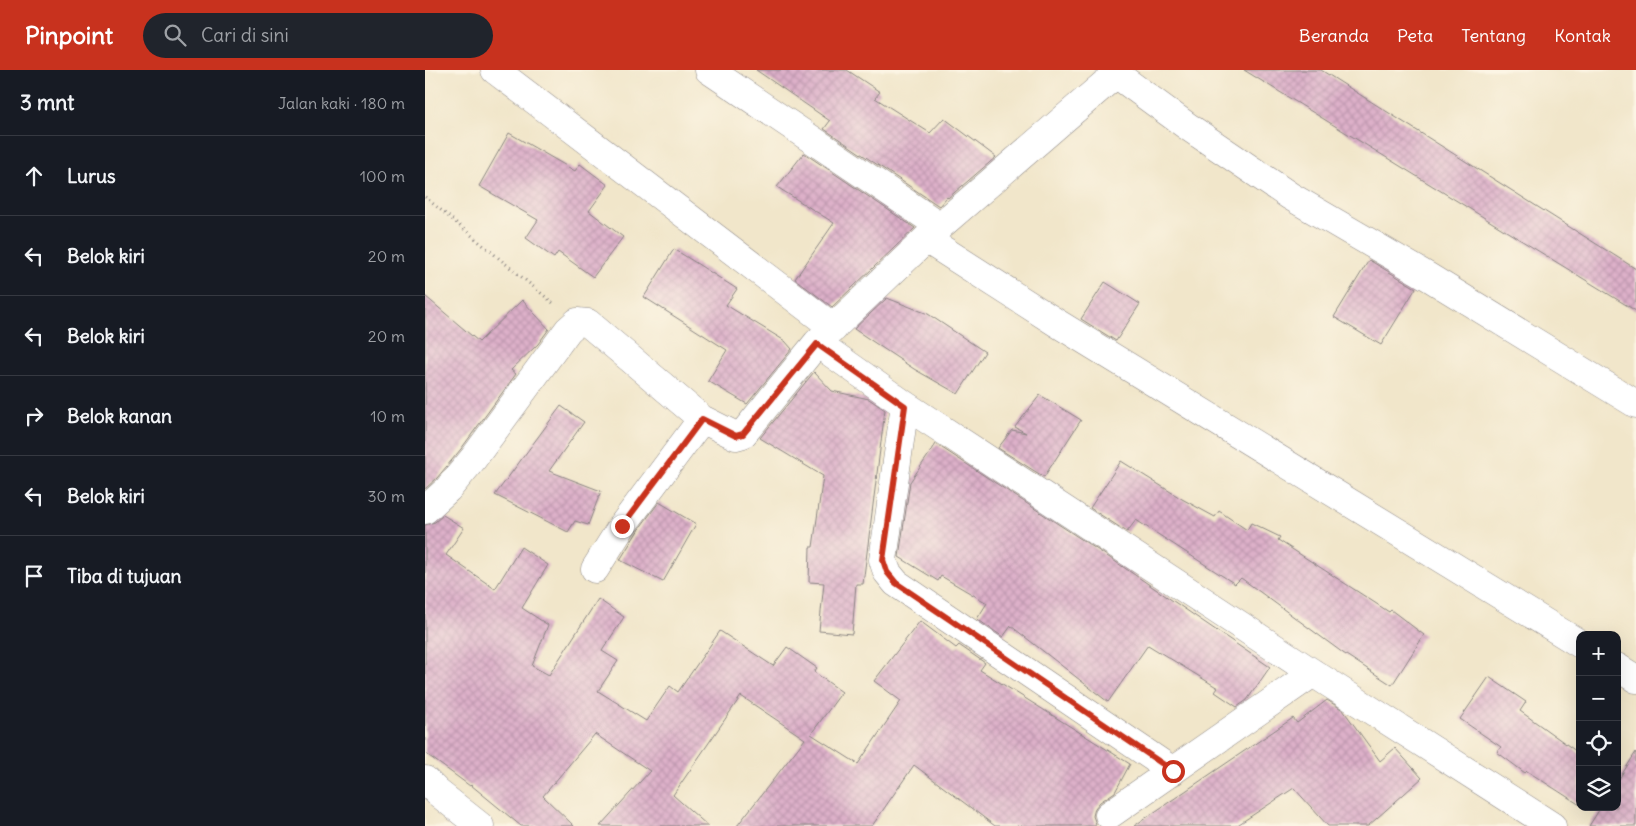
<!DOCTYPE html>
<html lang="id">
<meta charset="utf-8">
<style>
body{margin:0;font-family:Delius,sans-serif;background:#20242c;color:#f1f3f6}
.controls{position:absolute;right:15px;bottom:15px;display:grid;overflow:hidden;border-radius:10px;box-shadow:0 5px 20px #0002}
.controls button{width:45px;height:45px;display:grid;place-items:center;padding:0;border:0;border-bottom:1px solid #363941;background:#171b24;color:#f1f3f6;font:25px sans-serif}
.stop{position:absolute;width:15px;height:15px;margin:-11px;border:4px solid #c8321e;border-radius:50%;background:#fff}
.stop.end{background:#c8321e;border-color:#fff;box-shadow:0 1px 5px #0008}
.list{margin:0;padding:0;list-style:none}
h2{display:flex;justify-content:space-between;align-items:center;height:65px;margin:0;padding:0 20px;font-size:21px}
h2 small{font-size:16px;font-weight:400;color:#9ea1a6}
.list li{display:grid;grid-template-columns:32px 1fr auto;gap:15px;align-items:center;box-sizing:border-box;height:80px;padding:0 20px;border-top:1px solid #363941}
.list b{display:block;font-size:19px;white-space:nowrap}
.list em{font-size:16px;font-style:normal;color:#9ea1a6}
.icon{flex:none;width:28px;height:28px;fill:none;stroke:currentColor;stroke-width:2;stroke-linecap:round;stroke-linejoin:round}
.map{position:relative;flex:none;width:1211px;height:756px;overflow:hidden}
header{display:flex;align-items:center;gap:30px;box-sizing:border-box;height:70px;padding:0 25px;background:#c8321e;color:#fff}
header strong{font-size:24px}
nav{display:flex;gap:28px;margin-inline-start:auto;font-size:18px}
.search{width:350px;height:45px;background:#20242c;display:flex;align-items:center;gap:12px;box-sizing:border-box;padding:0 18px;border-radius:28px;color:#9ea1a6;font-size:19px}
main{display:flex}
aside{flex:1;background:#171b24}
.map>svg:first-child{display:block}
.building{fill:url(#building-cross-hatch)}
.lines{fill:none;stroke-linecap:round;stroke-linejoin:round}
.minor-casing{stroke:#8a8482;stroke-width:29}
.path{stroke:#8a8482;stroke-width:3;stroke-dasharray:1 4;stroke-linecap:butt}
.minor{stroke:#fff;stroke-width:28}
.route{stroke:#c8321e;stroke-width:6}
</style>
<header>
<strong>Pinpoint</strong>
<div class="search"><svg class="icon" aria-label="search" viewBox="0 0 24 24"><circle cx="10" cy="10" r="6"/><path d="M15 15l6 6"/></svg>Cari di sini</div>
<nav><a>Beranda</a><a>Peta</a><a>Tentang</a><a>Kontak</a></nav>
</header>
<main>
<aside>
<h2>3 mnt<small>Jalan kaki · 180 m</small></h2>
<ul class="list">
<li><svg class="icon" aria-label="ahead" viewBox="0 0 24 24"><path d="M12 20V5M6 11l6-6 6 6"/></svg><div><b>Lurus</b></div><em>100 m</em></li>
<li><svg class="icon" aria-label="left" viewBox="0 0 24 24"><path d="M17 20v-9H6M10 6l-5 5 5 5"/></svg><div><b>Belok kiri</b></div><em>20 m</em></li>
<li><svg class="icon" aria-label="left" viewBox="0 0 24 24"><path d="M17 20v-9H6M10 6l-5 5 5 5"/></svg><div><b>Belok kiri</b></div><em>20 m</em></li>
<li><svg class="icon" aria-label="right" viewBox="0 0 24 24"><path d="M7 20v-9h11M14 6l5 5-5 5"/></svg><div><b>Belok kanan</b></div><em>10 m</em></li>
<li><svg class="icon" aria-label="left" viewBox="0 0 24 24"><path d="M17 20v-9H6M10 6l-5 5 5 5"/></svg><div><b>Belok kiri</b></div><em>30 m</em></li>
<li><svg class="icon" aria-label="arrive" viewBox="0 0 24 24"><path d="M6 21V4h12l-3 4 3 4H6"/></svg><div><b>Tiba di tujuan</b></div></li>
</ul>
</aside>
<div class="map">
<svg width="1211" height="756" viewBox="0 0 1211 756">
<defs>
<pattern id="building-cross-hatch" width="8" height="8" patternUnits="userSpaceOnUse" patternTransform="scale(1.25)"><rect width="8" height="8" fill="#ddb0c9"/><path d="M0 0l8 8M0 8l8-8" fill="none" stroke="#bd97ae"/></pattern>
</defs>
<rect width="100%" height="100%" fill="#fcf5e5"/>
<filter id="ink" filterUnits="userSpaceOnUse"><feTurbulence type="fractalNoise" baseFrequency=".02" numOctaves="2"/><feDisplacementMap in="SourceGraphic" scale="10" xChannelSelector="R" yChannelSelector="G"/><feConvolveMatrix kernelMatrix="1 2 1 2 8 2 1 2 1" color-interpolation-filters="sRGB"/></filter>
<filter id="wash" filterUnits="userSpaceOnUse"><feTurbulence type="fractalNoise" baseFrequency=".0096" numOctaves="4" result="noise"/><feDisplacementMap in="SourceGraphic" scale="20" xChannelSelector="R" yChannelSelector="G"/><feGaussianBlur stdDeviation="1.12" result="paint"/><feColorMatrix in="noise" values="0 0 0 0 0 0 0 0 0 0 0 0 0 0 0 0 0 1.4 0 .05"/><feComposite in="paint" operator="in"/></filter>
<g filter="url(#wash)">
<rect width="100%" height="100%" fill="#f1e6ca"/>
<g id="blocks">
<path class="building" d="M 331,0 L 422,0 L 455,22 L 450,28 L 505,63 L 519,48 L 571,87 L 523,128 L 522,127 L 514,136 L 399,59 L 405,51 Z
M 819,0 L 896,0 L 1211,199 L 1211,241 Z
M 84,63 L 150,101 L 155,94 L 183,115 L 164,141 L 198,167 L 168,207 L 133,182 L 129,188 L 101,168 L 113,150 L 54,116 Z
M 379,83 L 490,158 L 407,237 L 370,209 L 409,153 L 352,117 Z
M 249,179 L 312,219 L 301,235 L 360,271 L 367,279 L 322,334 L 283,311 L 302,280 L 219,227 Z
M 944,190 L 991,218 L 956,275 L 909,247 Z
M 680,212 L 715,234 L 691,271 L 656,249 Z
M 0,226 L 54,272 L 97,230 L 124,259 L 113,274 L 86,300 L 91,304 L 36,379 L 12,408 L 0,419 Z
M 462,228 L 503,244 L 560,282 L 533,324 L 489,299 L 429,259 Z
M 389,302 L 407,321 L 444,329 L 460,340 L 438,514 L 431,514 L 427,564 L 394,561 L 399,513 L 384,512 L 385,477 L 388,477 L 398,406 L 335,368 Z
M 615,325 L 656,350 L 619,407 L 573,378 L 587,360 L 601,363 L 590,357 Z
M 136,336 L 159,352 L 124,401 L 176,421 L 163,455 L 150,451 L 143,462 L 70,425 Z
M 511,374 L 685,488 L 845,597 L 822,630 L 812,637 L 790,622 L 793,618 L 723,575 L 683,632 L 586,556 L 578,567 L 552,549 L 562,533 L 516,506 L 513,511 L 474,487 L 485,412 Z
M 696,391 L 757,429 L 790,447 L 794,441 L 822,460 L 826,453 L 855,467 L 853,470 L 964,542 L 966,540 L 999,565 L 967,615 L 918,583 L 816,508 L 810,514 L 711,450 L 702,462 L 665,438 Z
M 234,432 L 271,454 L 238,512 L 195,490 L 214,459 Z
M 18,445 L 39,458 L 21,485 L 70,519 L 96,477 L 123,495 L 97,538 L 123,555 L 107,596 L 124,605 L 173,529 L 199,547 L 177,581 L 193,591 L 173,621 L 221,651 L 245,616 L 253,622 L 295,561 L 348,596 L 362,577 L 392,598 L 389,602 L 417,622 L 386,664 L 433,694 L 476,631 L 449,611 L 495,551 L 531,578 L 534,575 L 560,593 L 555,600 L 705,694 L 690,722 L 675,732 L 670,738 L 668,746 L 671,754 L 670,756 L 570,756 L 489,695 L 447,756 L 312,756 L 380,669 L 316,626 L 248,725 L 283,756 L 175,756 L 225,701 L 170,664 L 118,726 L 149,756 L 96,756 L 46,715 L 45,716 L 0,683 L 0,455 L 10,452 Z
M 1064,607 L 1101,632 L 1095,641 L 1155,684 L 1155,735 L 1102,701 L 1100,703 L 1072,682 L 1076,677 L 1035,649 Z
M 902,630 L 918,640 L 955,691 L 970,678 L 997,708 L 943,756 L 903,756 L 869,718 L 811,756 L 709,756 L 868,648 L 872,653 Z
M 1211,682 L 1211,756 L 1164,756 L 1176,737 L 1192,737 L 1192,712 Z"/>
</g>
</g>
<g filter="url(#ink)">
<use href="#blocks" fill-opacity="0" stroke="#8a8482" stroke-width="1"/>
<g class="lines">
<defs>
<path id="minor" d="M 70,0 L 409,258
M 284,0 L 515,156
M 501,169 L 632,253 L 1155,574
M 392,273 L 480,335 L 888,603 L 1127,756
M 480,335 L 458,490 L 462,502 L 471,513 L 748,701
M 0,440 L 23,419 L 48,389 L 143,260 L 152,252 L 163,253 L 277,349 L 311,366 L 318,364 L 392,273 L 515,156 L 691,4 L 762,56 L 865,126 L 1002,206 L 1211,334
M 170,499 L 197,456 L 277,349
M 1192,597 L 1211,609
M 0,710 L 12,722 L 55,756
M 684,745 L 888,603"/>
</defs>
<use href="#minor" class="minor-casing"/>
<path class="path" d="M 0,127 L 128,233"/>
<use href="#minor" class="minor"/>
</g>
</g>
<g class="lines" filter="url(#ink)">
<path class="route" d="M 197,456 L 277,349 L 311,366 L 318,364 L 392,274 L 480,336 L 458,490 L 462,502 L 471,513 L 748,701"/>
</g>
</svg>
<div class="controls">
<button>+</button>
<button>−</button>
<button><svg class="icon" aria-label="locate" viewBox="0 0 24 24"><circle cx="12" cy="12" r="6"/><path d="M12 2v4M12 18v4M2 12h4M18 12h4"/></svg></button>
<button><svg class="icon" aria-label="layers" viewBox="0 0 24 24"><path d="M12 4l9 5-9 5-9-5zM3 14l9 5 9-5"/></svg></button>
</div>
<div class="stop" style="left:748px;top:701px"></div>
<div class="stop end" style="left:197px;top:456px"></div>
</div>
</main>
